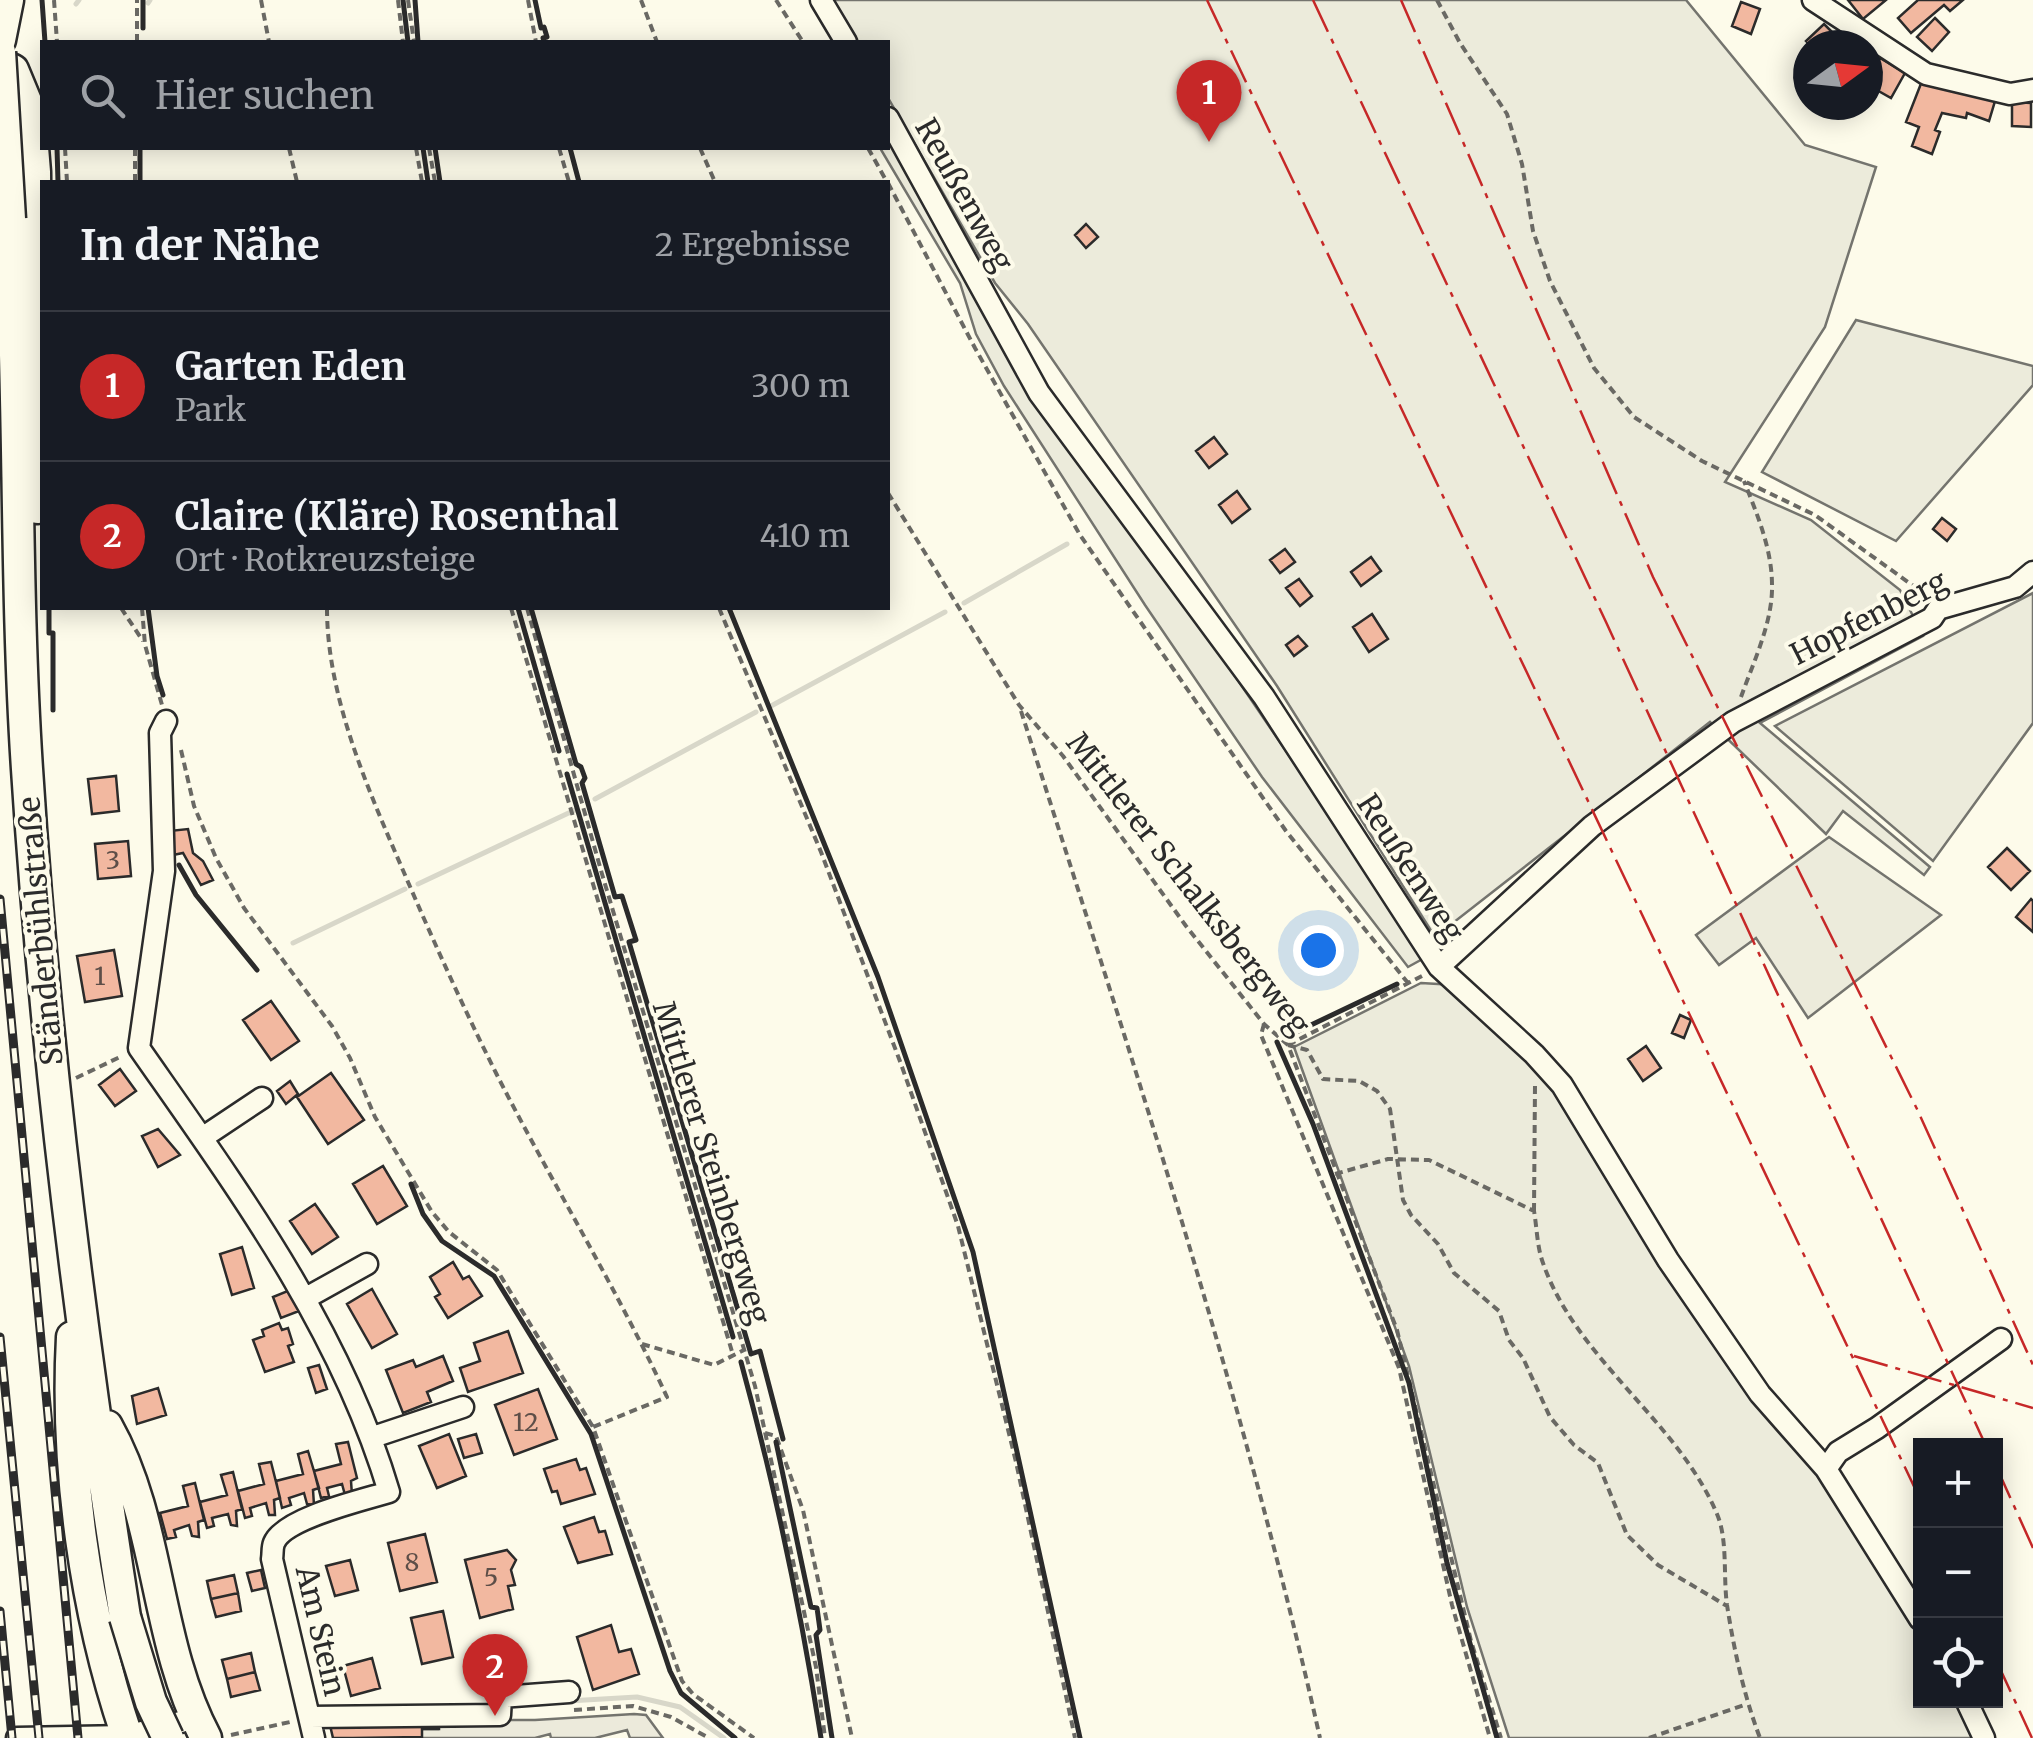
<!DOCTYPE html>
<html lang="de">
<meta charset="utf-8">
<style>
body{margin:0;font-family:Merriweather,serif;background:#20242c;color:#f1f3f6}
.controls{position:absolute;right:30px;bottom:30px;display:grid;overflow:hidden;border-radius:0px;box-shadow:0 5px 25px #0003}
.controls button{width:90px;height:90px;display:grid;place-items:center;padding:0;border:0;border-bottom:2px solid #363941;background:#171b24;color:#f1f3f6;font:50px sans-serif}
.compass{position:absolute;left:1793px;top:30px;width:90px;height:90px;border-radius:50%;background:#171b24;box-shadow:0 5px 25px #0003;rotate:75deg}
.you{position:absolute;left:1318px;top:950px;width:35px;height:35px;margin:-25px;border:8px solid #fff;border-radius:50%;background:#1a73e8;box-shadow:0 0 0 15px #1a73e833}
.badge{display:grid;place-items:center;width:65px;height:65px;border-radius:50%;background:#c62828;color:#fff;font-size:32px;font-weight:700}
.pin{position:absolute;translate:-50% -82px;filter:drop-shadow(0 2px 5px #0008)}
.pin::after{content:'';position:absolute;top:52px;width:35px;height:30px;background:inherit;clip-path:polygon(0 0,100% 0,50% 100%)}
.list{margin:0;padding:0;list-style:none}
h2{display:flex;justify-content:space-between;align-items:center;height:130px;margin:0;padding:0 40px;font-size:42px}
h2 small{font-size:32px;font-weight:400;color:#9ea1a6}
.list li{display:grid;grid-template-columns:65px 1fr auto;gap:30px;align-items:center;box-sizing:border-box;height:150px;padding:0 40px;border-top:2px solid #363941}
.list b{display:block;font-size:38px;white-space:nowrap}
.list p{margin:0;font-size:32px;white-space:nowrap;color:#9ea1a6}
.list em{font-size:32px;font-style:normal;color:#9ea1a6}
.icon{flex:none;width:55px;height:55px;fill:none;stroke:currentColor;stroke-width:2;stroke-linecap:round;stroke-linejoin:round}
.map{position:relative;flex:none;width:2033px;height:1738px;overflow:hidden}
.search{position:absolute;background:#171b24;box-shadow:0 5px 25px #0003;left:40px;top:40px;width:850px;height:110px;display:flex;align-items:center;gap:25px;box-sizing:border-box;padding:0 35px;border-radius:0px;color:#9ea1a6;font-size:38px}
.panel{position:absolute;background:#171b24;box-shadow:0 5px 25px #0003;left:40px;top:180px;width:850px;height:430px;border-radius:0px}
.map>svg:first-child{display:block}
.green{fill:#ecebdb;stroke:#74746e;stroke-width:2.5}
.parking{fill:#eceadb;stroke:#74746e;stroke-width:2.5}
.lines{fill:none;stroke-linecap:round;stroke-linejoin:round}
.stream{stroke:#d8d7c9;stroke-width:5}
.building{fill:#f2b8a0;stroke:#2b2b2b;stroke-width:2.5}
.minor-casing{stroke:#2b2b2b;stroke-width:25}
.highway-casing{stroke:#2b2b2b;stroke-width:35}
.path{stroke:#6a6964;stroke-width:4;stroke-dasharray:8 5;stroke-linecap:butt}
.minor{stroke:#fdfbea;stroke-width:20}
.highway{stroke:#fdfbea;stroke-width:30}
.rail-casing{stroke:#2b2b2b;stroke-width:9}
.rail{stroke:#fdfbea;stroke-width:5;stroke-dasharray:15;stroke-linecap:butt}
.highway-bridge-casing{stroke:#2b2b2b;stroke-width:35;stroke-linecap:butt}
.highway-bridge{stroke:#fdfbea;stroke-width:30}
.wall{stroke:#2b2b2b;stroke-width:5}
.power{stroke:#c62828;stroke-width:2.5;stroke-dasharray:35 8 5 8;stroke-linecap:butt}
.labels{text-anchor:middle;stroke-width:8;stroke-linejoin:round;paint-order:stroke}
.number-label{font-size:25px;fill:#5d4e48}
.street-label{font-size:30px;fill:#2b2b2b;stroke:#fdfbea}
</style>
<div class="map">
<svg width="2033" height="1738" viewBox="0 0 2033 1738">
<rect width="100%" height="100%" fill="#fdfbea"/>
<path class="green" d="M 830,0 L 1686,0 L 1805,145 L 1876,167 L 1825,327 L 1725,482 L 1811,520 L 1900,590 L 1923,636 L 1760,723 L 1930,867 L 1924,875 L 1843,811 L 1826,834 L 1710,722 L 1435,937 L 1277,686 L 1028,324 L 995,283 L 888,98 L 888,42 L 855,42 Z
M 888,133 L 978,298 L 1426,957 L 1408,967 L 1262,777 L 1145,605 L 1004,386 L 976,334 L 960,283 L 880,148 L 888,148 Z
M 1856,320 L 2033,366 L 2033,385 L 1896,541 L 1762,472 Z
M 2033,593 L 2033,723 L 1933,861 L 1775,726 Z
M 1829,837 L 1941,915 L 1808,1018 L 1756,938 L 1719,965 L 1696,935 Z
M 1421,983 L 1455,985 L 1527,1054 L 1565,1103 L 1659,1266 L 1753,1398 L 1817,1473 L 1885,1574 L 1920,1635 L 1920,1700 L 1958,1701 L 1976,1738 L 1509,1738 L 1467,1607 L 1409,1366 L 1294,1047 Z"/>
<path class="parking" d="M 634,1714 L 646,1715 L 663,1738 L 630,1738 L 627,1730 L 595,1738 L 551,1738 L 550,1734 L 535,1738 L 353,1738 L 421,1737 L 422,1729 L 438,1729 L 439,1720 L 535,1720 Z"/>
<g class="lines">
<path class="stream" d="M 148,3 L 150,0
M 76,4 L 79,0
M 964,603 L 1067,544
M 771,706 L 945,612
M 595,799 L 756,712
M 418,884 L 575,810
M 293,943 L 405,889
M 568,1701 L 637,1697 L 680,1707 L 724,1738"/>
</g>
<path class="building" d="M 1848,0 L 1886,0 L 1863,19 Z
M 1918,0 L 1963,0 L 1950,11 L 1944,5 L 1911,33 L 1898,18 Z
M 1741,2 L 1760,9 L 1751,34 L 1732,26 Z
M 1935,18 L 1949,32 L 1932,51 L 1917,37 Z
M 1824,24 L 1838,38 L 1831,45 L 1810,45 L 1806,41 Z
M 1880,58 L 1905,73 L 1891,98 L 1868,85 L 1868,78 Z
M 1922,81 L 1995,101 L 1989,121 L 1967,113 L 1966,118 L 1942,113 L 1935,130 L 1940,132 L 1932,154 L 1912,146 L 1919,127 L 1906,122 Z
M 2012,102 L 2031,103 L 2031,127 L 2012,126 Z
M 1086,224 L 1098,237 L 1086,248 L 1075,235 Z
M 1214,437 L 1227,454 L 1209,468 L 1196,451 Z
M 1237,491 L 1250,509 L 1232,523 L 1219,505 Z
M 1942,518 L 1956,529 L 1947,541 L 1933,529 Z
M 1285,549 L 1295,562 L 1280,573 L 1270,560 Z
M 1371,557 L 1381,571 L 1361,586 L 1351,572 Z
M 1299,579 L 1312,596 L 1300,606 L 1286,588 Z
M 1372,614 L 1388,639 L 1369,652 L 1353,627 Z
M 1298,636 L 1307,646 L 1294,656 L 1286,645 Z
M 116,776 L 119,811 L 92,814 L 88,779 Z
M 188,829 L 193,853 L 203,861 L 213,880 L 201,885 L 183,853 L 173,855 L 169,831 Z
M 128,841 L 131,876 L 98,879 L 95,844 Z
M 2007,848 L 2030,871 L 2011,890 L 1988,867 Z
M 2031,899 L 2033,901 L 2033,932 L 2016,917 Z
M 114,950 L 122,996 L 85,1002 L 77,956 Z
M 271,1001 L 299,1041 L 271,1060 L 243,1020 Z
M 1680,1015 L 1691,1020 L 1684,1038 L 1672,1033 Z
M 1646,1046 L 1661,1068 L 1643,1081 L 1628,1059 Z
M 120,1069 L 136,1091 L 115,1106 L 99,1085 Z
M 331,1073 L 364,1120 L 328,1144 L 297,1097 Z
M 290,1081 L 298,1094 L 286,1104 L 277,1091 Z
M 158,1129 L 180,1155 L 158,1167 L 142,1136 Z
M 383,1166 L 407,1206 L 377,1224 L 353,1184 Z
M 315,1204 L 338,1237 L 312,1254 L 290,1221 Z
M 242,1247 L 254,1288 L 232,1295 L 220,1254 Z
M 453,1262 L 463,1279 L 469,1276 L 482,1296 L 448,1318 L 435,1297 L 440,1294 L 430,1277 Z
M 372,1289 L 397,1334 L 372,1348 L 347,1304 Z
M 290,1290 L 299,1311 L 281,1318 L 273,1297 Z
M 279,1323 L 282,1330 L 288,1328 L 293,1344 L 288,1346 L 294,1362 L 265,1372 L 253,1340 L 264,1336 L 262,1330 Z
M 508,1331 L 523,1373 L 468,1392 L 460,1368 L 480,1361 L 474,1343 Z
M 443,1356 L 453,1381 L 427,1392 L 431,1402 L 403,1413 L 386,1370 L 413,1360 L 416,1367 Z
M 319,1365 L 327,1389 L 316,1393 L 308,1368 Z
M 158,1388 L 166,1415 L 137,1424 L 132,1396 Z
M 538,1389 L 557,1439 L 514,1455 L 495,1405 Z
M 449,1434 L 466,1476 L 437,1488 L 419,1446 Z
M 476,1434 L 482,1453 L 464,1458 L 458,1439 Z
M 348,1442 L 357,1478 L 351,1481 L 352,1495 L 345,1495 L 342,1484 L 327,1488 L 329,1496 L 321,1498 L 314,1471 L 341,1464 L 336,1444 Z
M 308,1451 L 319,1488 L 313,1490 L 314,1505 L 307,1504 L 304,1493 L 289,1498 L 291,1505 L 282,1508 L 276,1481 L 303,1474 L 298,1454 Z
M 576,1459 L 580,1470 L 586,1468 L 595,1494 L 561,1504 L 557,1491 L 552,1492 L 544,1469 Z
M 271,1462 L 280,1498 L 274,1500 L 275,1515 L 269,1515 L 266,1503 L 250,1508 L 252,1516 L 245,1518 L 238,1491 L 264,1484 L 259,1464 Z
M 233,1472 L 242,1509 L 236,1511 L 237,1526 L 231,1525 L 228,1514 L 212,1518 L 214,1526 L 207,1528 L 200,1502 L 227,1495 L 221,1475 Z
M 195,1483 L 204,1520 L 198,1522 L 199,1537 L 192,1536 L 189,1525 L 174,1530 L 176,1537 L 167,1539 L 160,1513 L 188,1506 L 183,1486 Z
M 594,1517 L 599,1532 L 605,1531 L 612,1554 L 578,1563 L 564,1527 Z
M 425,1534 L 437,1582 L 400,1591 L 388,1543 Z
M 507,1550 L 516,1560 L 511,1570 L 515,1585 L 508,1586 L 513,1609 L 480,1618 L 465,1560 Z
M 350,1560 L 358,1590 L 335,1596 L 326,1566 Z
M 261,1570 L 265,1588 L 252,1591 L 247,1573 Z
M 234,1575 L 238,1593 L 211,1599 L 207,1581 Z
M 238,1593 L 241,1611 L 216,1617 L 211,1599 Z
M 443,1611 L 453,1657 L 422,1664 L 411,1618 Z
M 611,1625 L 619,1652 L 631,1649 L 639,1674 L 593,1690 L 577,1637 Z
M 251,1653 L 255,1672 L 227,1679 L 222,1660 Z
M 372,1658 L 380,1688 L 351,1696 L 343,1666 Z
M 255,1672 L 260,1690 L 231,1697 L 227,1679 Z
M 439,1720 L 439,1729 L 422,1729 L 422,1737 L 353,1738 L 333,1738 L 329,1721 Z"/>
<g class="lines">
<defs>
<path id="minor" d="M 821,0 L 846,42
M 1813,0 L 1926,74 L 2010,94 L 2033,90
M 888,118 L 1039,393 L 1264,697 L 1439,967 L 1534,1054 L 1562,1085 L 1668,1260 L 1760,1394 L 1826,1469 L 1920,1619
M 166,721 L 160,733 L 164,871 L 139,1048 C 236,1187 340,1327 389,1492 C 363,1500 284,1518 274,1543 C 272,1548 273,1553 272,1559 L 314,1738
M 1439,967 L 1592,826 L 1733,722 L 1932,618 L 1938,609 L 2015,587 L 2033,572
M 202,1138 L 262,1098
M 306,1298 L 367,1264
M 373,1437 L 463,1407
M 1826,1469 L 1838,1452 L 1877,1428 L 2001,1339
M 1966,1700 L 1984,1738
M 310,1717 L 500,1715 L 501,1697 L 569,1692
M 17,1738 L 127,1736 L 196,1718"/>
<path id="highway" d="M 0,40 L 8,0
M 0,64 L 13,70 L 30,111 L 35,172 L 38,508
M 10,219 C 20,402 15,586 27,769 C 45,1053 81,1336 125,1617
M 72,1337 C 65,1467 85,1613 127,1736
M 107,1426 C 161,1522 154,1641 206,1738"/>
</defs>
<use href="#minor" class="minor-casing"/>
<use href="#highway" class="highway-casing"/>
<path class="path" d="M 54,0 L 57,42
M 261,0 L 269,42
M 398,0 L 403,42
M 408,0 L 414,42
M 528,0 L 536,42
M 641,0 L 657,42
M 776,0 L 803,42
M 1437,0 L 1460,43 L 1507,114 L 1522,164 L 1533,231 L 1550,281 L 1594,368 L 1634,417 L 1702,461 L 1815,515 L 1926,595
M 137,42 L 137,0
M 65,148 L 67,182
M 289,148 L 297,182
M 416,148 L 422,182
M 429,148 L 435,182
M 559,148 L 569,182
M 700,148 L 715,182
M 868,148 L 887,182
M 135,182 L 135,148
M 888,183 L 975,348 L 1080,535 L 1286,831 L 1408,983
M 888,493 L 1019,705 L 1063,756 L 1186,926 L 1264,1024 L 1288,1045 L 1397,1330 L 1471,1641 L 1501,1738
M 121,608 L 143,641
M 142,608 L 145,645 L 162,705
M 327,608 C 327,696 367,787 402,868 C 432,938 463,1007 497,1075 C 552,1183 616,1287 667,1397 L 593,1427
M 511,608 L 733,1355
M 527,608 L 602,874 L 755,1386 L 816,1667 L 825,1738
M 719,608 L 821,852 L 901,1064 L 958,1226 L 1016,1462 L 1075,1738
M 1741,697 C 1753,663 1773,622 1772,585 C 1772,549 1757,514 1744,481
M 1021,711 C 1129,1050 1242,1390 1320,1738
M 181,750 L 194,806 L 216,858 L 244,908 L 332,1026 L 350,1058 L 375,1117 L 432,1212 L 449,1232 L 497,1270 L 593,1427 L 682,1681 L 693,1694 L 754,1738
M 1264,1024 L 1261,1035 L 1399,1368 L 1452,1605 L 1490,1738
M 1288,1045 L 1307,1050 L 1323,1079 L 1359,1081 L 1377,1091 L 1390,1109 L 1403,1200 L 1411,1215 L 1438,1244 L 1454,1273 L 1499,1311 L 1509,1340 L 1523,1358 L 1550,1417 L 1574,1445 L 1598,1463 L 1627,1535 L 1658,1565 L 1727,1606
M 1288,1045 L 1422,976
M 76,1078 L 122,1056
M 1335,1174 L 1388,1159 L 1429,1160 L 1534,1211 C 1537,1228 1537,1247 1543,1263 C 1576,1359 1678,1421 1717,1514 C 1728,1540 1723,1576 1727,1605 C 1734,1650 1744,1696 1760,1738
M 1534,1211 L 1535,1085
M 642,1344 L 714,1365 L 744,1350
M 765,1433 L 776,1436 L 803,1510 L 852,1738
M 574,1710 L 633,1706 L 671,1717 L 709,1738
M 231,1735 L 290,1722
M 1649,1738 L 1747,1704"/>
<use href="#minor" class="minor"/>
<use href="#highway" class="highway"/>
<defs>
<path id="rail" d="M 0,899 L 78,1738
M 0,1337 L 39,1738
M 0,1611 L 12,1738"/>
</defs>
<use href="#rail" class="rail-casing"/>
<use href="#rail" class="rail"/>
<defs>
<path id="highway-bridge" d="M 0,52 L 10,219
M 125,1617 L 151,1702 L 168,1738"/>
</defs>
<use href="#highway-bridge" class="highway-bridge-casing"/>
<use href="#highway-bridge" class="highway-bridge"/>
<path class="wall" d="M 42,0 L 45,42
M 403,0 L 408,42
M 415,0 L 418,42
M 535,0 L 541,28 L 544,27 L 547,37 L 543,38 L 544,42
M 143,28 L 143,0
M 57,148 L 58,182
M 423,148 L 428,182
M 435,148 L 440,182
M 570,148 L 579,182
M 140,182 L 140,148
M 49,608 L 49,633 L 53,633 L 53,710
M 148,608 L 157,676 L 163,695
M 518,608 L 559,751
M 531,608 L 576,764 L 581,767 L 585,778 L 582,783 L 615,897 L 622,896 L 636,940 L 629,942 L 751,1354 L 760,1351 L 783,1439
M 729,608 L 878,977 L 973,1252 L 1080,1738
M 567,774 L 733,1337
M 179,865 L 196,895 L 257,970
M 1290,1035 L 1397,984
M 1277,1042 L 1313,1124 L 1409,1383 L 1447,1563 L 1497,1738
M 411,1184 L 423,1214 L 442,1241 L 494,1276 L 591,1434 L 670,1671 L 681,1693 L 735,1738
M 741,1362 C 775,1486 801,1611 821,1738
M 776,1442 L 811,1607 L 817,1608 L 820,1630 L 816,1635 L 832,1738"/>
<path class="power" d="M 1207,0 L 1920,1499
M 1313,0 L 1606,622 L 1986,1446
M 1401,0 L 1653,577 L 1917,1109 L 2033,1365
M 1854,1356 L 2033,1408
M 1996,1466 L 2033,1548
M 1996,1660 L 2032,1738"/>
</g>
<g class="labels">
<g class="number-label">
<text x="113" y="869">3</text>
<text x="100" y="985">1</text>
<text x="526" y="1431">12</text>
<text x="412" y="1571">8</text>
<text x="491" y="1586">5</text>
</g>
<g class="street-label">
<text transform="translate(964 195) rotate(61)" y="10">Reußenweg</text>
<text transform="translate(1869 618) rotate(-27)" y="10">Hopfenberg</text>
<text transform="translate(1410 868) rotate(57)" y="10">Reußenweg</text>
<text transform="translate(1188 884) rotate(52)" y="10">Mittlerer Schalksbergweg</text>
<text transform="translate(41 931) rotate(-95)" y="10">Ständerbühlstraße</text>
<text transform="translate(711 1163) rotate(73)" y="10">Mittlerer Steinbergweg</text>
<text transform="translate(320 1631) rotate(77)" y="10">Am Stein</text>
</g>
</g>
</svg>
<div class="controls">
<button>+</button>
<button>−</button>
<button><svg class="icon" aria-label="locate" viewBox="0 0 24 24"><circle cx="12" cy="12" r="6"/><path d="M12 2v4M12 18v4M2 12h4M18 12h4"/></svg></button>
</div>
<svg class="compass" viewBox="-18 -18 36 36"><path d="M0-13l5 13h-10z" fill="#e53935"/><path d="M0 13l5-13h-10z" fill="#9ea1a6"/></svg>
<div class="you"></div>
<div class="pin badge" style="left:1209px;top:142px">1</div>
<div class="pin badge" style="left:495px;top:1716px">2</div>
<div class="search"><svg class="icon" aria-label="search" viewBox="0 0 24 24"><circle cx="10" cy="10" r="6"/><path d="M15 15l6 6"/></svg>Hier suchen</div>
<section class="panel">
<h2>In der Nähe<small>2 Ergebnisse</small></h2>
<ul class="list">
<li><span class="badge">1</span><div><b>Garten Eden</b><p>Park</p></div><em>300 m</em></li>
<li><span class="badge">2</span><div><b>Claire (Kläre) Rosenthal</b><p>Ort · Rotkreuzsteige</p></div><em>410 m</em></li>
</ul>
</section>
</div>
